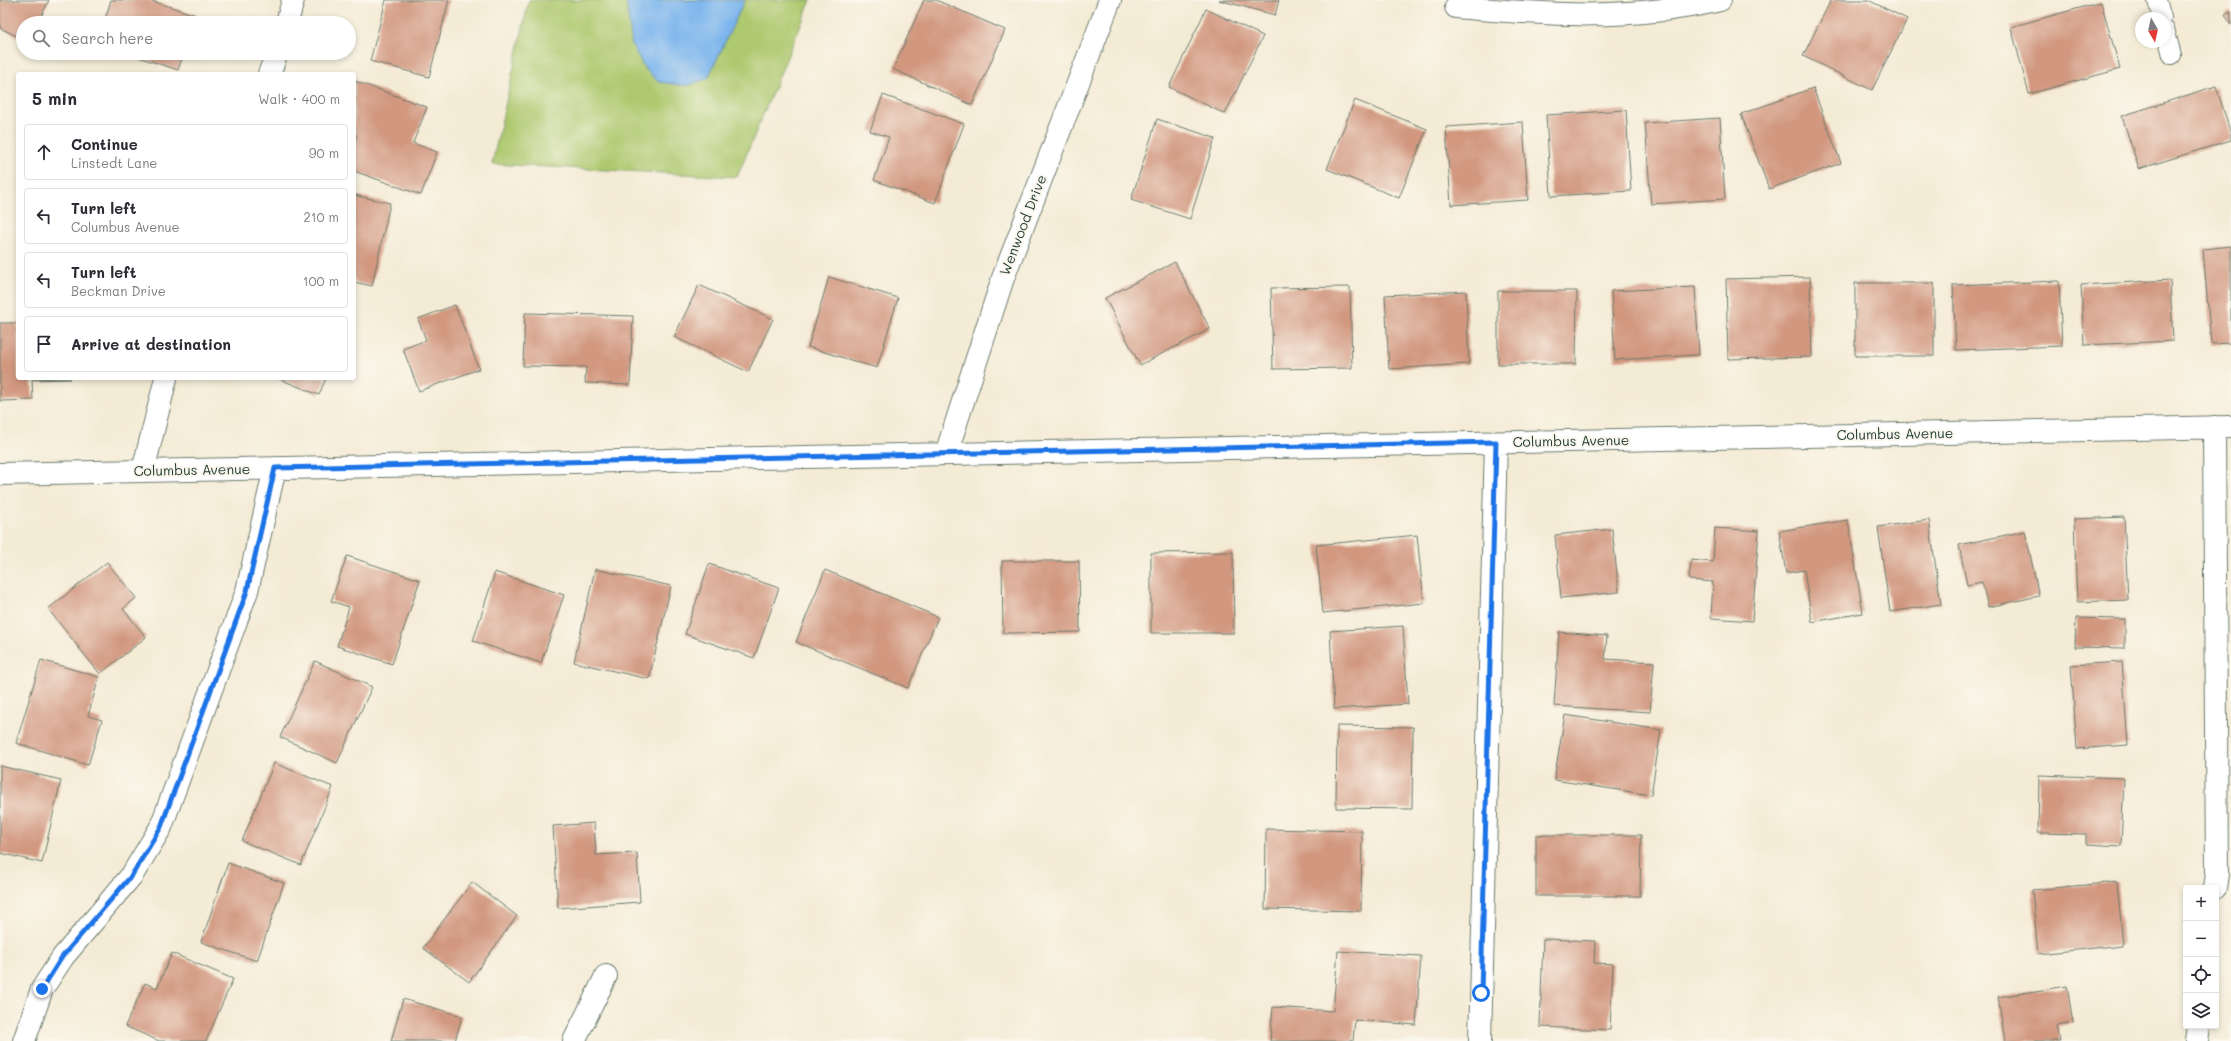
<!DOCTYPE html>
<meta charset="utf-8">
<style>
body{margin:0;font-family:Mali,sans-serif;background:#f7f7f7;color:#2b2b33}
.controls{position:absolute;right:12px;bottom:12px;display:grid;overflow:hidden;border-radius:4px;box-shadow:0 2px 6px #0003}
.controls button{width:36px;height:36px;display:grid;place-items:center;padding:0;border:0;border-bottom:1px solid #e1e1e2;background:#fff;color:#2b2b33;font:20px sans-serif}
.compass{position:absolute;left:2135px;top:12px;width:36px;height:36px;border-radius:50%;background:#fff;box-shadow:0 2px 6px #0003;rotate:171deg}
.stop{position:absolute;width:12px;height:12px;margin:-9px;border:3px solid #1a73e8;border-radius:50%;background:#fff}
.stop.end{background:#1a73e8;border-color:#fff;box-shadow:0 1px 4px #0008}
.list{margin:0;padding:0;list-style:none}
h2{display:flex;justify-content:space-between;align-items:center;height:52px;margin:0;padding:0 16px;font-size:17px}
h2 small{font-size:13px;font-weight:400;color:#7c7c81}
.list li{display:grid;grid-template-columns:26px 1fr auto;gap:12px;align-items:center;box-sizing:border-box;height:56px;margin:0 8px 8px;padding:0 8px;border:1px solid #e1e1e2;border-radius:4px}
.list b{display:block;font-size:15px;white-space:nowrap}
.list p{margin:0;font-size:13px;white-space:nowrap;color:#7c7c81}
.list em{font-size:13px;font-style:normal;color:#7c7c81}
.icon{flex:none;width:22px;height:22px;fill:none;stroke:currentColor;stroke-width:2;stroke-linecap:round;stroke-linejoin:round}
.map{position:relative;flex:none;width:2231px;height:1041px;overflow:hidden}
.search{position:absolute;background:#fff;box-shadow:0 2px 6px #0003;left:16px;top:16px;width:340px;height:44px;display:flex;align-items:center;gap:10px;box-sizing:border-box;padding:0 14px;border-radius:22px;color:#7c7c81;font-size:15px}
.panel{position:absolute;background:#fff;box-shadow:0 2px 6px #0003;left:16px;top:72px;width:340px;height:308px;border-radius:4px}
.map>svg:first-child{display:block}
.green{fill:#aec96f;stroke:#668352}
.water{fill:#7cb5ed;stroke:#4e7990}
.building{fill:#d1977f}
.lines{fill:none;stroke-linecap:round;stroke-linejoin:round}
.lane-casing{stroke:#6a7a6c;stroke-width:20}
.street-casing{stroke:#6a7a6c;stroke-width:24}
.lane{stroke:#fff;stroke-width:18}
.street{stroke:#fff;stroke-width:22}
.route{stroke:#1a73e8;stroke-width:5}
.labels{text-anchor:middle;stroke-width:4;stroke-linejoin:round;paint-order:stroke}
.street-label{font-size:14px;fill:#1f3d34;stroke:#fbf7ec}
</style>
<div class="map">
<svg width="2231" height="1041" viewBox="0 0 2231 1041">
<rect width="100%" height="100%" fill="#fbf7ec"/>
<filter id="ink" filterUnits="userSpaceOnUse"><feTurbulence type="fractalNoise" baseFrequency=".025" numOctaves="2"/><feDisplacementMap in="SourceGraphic" scale="8" xChannelSelector="R" yChannelSelector="G"/><feConvolveMatrix kernelMatrix="1 2 1 2 8 2 1 2 1" color-interpolation-filters="sRGB"/></filter>
<filter id="wash" filterUnits="userSpaceOnUse"><feTurbulence type="fractalNoise" baseFrequency=".012" numOctaves="4" result="noise"/><feDisplacementMap in="SourceGraphic" scale="16" xChannelSelector="R" yChannelSelector="G"/><feGaussianBlur stdDeviation="0.9" result="paint"/><feColorMatrix in="noise" values="0 0 0 0 0 0 0 0 0 0 0 0 0 0 0 0 0 1.4 0 .05"/><feComposite in="paint" operator="in"/></filter>
<g filter="url(#wash)">
<rect width="100%" height="100%" fill="#f4ebd5"/>
<path class="green" d="M 529,0 L 811,0 L 737,177 L 492,164 Z"/>
<path class="water" d="M 626,0 L 745,0 L 708,78 L 687,86 L 659,82 L 645,69 L 632,45 Z"/>
<g id="blocks">
<path class="building" d="M 0,0 L 49,0 L 38,23 L 23,23 L 23,39 L 0,28 Z
M 111,0 L 149,0 L 196,15 L 193,23 L 104,23 Z
M 386,0 L 449,0 L 429,77 L 370,61 Z
M 924,0 L 936,0 L 1005,30 L 972,105 L 893,69 Z
M 1219,0 L 1279,0 L 1275,15 Z
M 1831,0 L 1868,0 L 1907,19 L 1872,90 L 1803,56 Z
M 2101,2 L 2120,69 L 2029,94 L 2011,27 Z
M 1206,9 L 1263,36 L 1225,114 L 1169,87 Z
M 2231,11 L 2231,25 L 2225,14 Z
M 126,53 L 184,53 L 178,70 Z
M 355,81 L 427,107 L 413,143 L 437,152 L 421,195 L 354,171 L 354,143 L 357,135 L 354,134 Z
M 2216,86 L 2231,134 L 2231,140 L 2139,169 L 2122,116 Z
M 1813,88 L 1841,163 L 1769,189 L 1741,114 Z
M 883,95 L 964,124 L 935,203 L 874,180 L 889,137 L 870,131 Z
M 1355,100 L 1427,129 L 1399,198 L 1327,169 Z
M 1626,110 L 1631,191 L 1551,196 L 1546,115 Z
M 1720,118 L 1725,199 L 1651,204 L 1645,123 Z
M 1157,119 L 1215,138 L 1190,219 L 1131,200 Z
M 1523,122 L 1528,200 L 1451,205 L 1446,127 Z
M 354,195 L 390,203 L 372,286 L 354,282 Z
M 2231,246 L 2231,343 L 2211,344 L 2203,249 Z
M 1175,262 L 1210,329 L 1140,365 L 1105,298 Z
M 829,277 L 898,298 L 877,368 L 808,347 Z
M 1810,277 L 1812,357 L 1728,359 L 1726,279 Z
M 2170,280 L 2173,341 L 2084,345 L 2081,285 Z
M 2059,281 L 2062,346 L 1956,350 L 1953,285 Z
M 1855,283 L 1934,283 L 1934,356 L 1855,356 Z
M 699,285 L 773,319 L 748,372 L 674,337 Z
M 1350,287 L 1352,368 L 1273,369 L 1271,288 Z
M 1695,287 L 1699,355 L 1615,360 L 1611,291 Z
M 1466,291 L 1469,364 L 1389,369 L 1385,295 Z
M 1498,291 L 1577,291 L 1576,364 L 1498,364 Z
M 455,305 L 479,369 L 419,391 L 403,349 L 426,340 L 418,319 Z
M 525,313 L 633,316 L 630,385 L 585,383 L 586,367 L 523,366 Z
M 0,323 L 18,323 L 18,378 L 71,379 L 32,380 L 33,400 L 0,401 Z
M 277,378 L 326,378 L 319,395 Z
M 2124,517 L 2128,600 L 2077,602 L 2074,519 Z
M 1848,520 L 1863,613 L 1812,622 L 1804,570 L 1786,573 L 1779,531 Z
M 1929,520 L 1941,604 L 1890,612 L 1878,527 Z
M 1715,528 L 1759,531 L 1752,621 L 1711,618 L 1713,582 L 1689,580 L 1691,560 L 1713,562 Z
M 1612,529 L 1619,592 L 1561,598 L 1555,535 Z
M 2025,531 L 2039,596 L 1988,607 L 1982,582 L 1967,585 L 1959,545 Z
M 1417,535 L 1424,603 L 1323,613 L 1316,545 Z
M 1233,552 L 1234,633 L 1151,633 L 1151,553 Z
M 347,556 L 420,580 L 392,664 L 337,646 L 349,607 L 331,601 Z
M 1002,561 L 1079,561 L 1080,632 L 1003,633 Z
M 107,562 L 136,598 L 123,609 L 146,637 L 100,674 L 48,609 Z
M 709,564 L 779,588 L 754,658 L 685,634 Z
M 595,569 L 671,586 L 649,679 L 574,662 Z
M 825,570 L 938,617 L 908,688 L 796,642 Z
M 495,572 L 564,595 L 541,663 L 473,641 Z
M 2076,618 L 2125,619 L 2125,648 L 2075,647 Z
M 1403,626 L 1408,704 L 1334,709 L 1330,631 Z
M 1559,632 L 1607,636 L 1605,659 L 1654,662 L 1650,712 L 1554,706 Z
M 41,660 L 99,677 L 88,716 L 102,720 L 88,765 L 16,743 Z
M 315,661 L 372,687 L 337,763 L 280,737 Z
M 2122,662 L 2128,745 L 2077,749 L 2071,665 Z
M 1565,715 L 1661,730 L 1651,795 L 1554,780 Z
M 1337,726 L 1413,727 L 1412,809 L 1336,808 Z
M 274,763 L 333,787 L 301,865 L 242,841 Z
M 0,766 L 61,780 L 42,863 L 0,853 Z
M 2039,775 L 2124,778 L 2121,846 L 2086,844 L 2086,834 L 2038,833 Z
M 594,823 L 596,855 L 637,853 L 640,902 L 558,908 L 553,826 Z
M 1266,829 L 1362,831 L 1361,911 L 1265,909 Z
M 1536,835 L 1641,835 L 1640,896 L 1536,896 Z
M 228,863 L 284,883 L 257,961 L 201,942 Z
M 472,882 L 517,916 L 469,982 L 423,948 Z
M 2117,882 L 2123,945 L 2038,954 L 2032,890 Z
M 1543,939 L 1595,941 L 1594,963 L 1613,964 L 1610,1030 L 1540,1027 Z
M 1338,951 L 1421,956 L 1416,1025 L 1355,1020 L 1353,1041 L 1270,1041 L 1273,1007 L 1333,1011 Z
M 172,953 L 233,979 L 206,1041 L 159,1041 L 125,1026 L 145,983 L 157,988 Z
M 2067,986 L 2073,1023 L 2057,1026 L 2060,1041 L 2005,1041 L 1998,997 Z
M 403,999 L 462,1016 L 455,1041 L 391,1041 Z"/>
</g>
</g>
<g filter="url(#ink)">
<use href="#blocks" fill-opacity="0" stroke="#6a7a6c" stroke-width="1"/>
<g class="lines">
<defs>
<path id="lane" d="M 2157,0 L 2162,18
M 2165,29 L 2172,55"/>
<path id="street" d="M 1456,7 C 1547,15 1630,21 1720,0
M 287,23 L 293,0
M 269,74 L 277,53
M 2214,427 L 2217,874 L 2215,888
M 946,454 L 1003,278 L 1110,0
M 143,471 L 166,378
M 0,474 L 2231,427
M 24,1041 L 42,989 L 63,957 L 132,875 L 161,827 L 247,591 L 275,468
M 574,1041 L 606,976
M 1480,1041 L 1496,443
M 2197,1041 L 2199,1026"/>
</defs>
<use href="#lane" class="lane-casing"/>
<use href="#street" class="street-casing"/>
<use href="#lane" class="lane"/>
<use href="#street" class="street"/>
</g>
</g>
<g class="lines" filter="url(#ink)">
<path class="route" d="M 42,989 L 62,957 L 132,875 L 161,827 L 247,591 L 275,468 L 1496,442 L 1481,993"/>
</g>
<g class="labels">
<g class="street-label">
<text transform="translate(1023 225) rotate(-69)" y="5">Wenwood Drive</text>
<text transform="translate(1895 434) rotate(-1)" y="5">Columbus Avenue</text>
<text transform="translate(1571 441) rotate(-1)" y="5">Columbus Avenue</text>
<text transform="translate(192 470) rotate(-1)" y="5">Columbus Avenue</text>
</g>
</g>
</svg>
<div class="controls">
<button>+</button>
<button>−</button>
<button><svg class="icon" aria-label="locate" viewBox="0 0 24 24"><circle cx="12" cy="12" r="6"/><path d="M12 2v4M12 18v4M2 12h4M18 12h4"/></svg></button>
<button><svg class="icon" aria-label="layers" viewBox="0 0 24 24"><path d="M12 4l9 5-9 5-9-5zM3 14l9 5 9-5"/></svg></button>
</div>
<svg class="compass" viewBox="-18 -18 36 36"><path d="M0-13l5 13h-10z" fill="#e53935"/><path d="M0 13l5-13h-10z" fill="#7c7c81"/></svg>
<div class="stop" style="left:1481px;top:993px"></div>
<div class="stop end" style="left:42px;top:989px"></div>
<div class="search"><svg class="icon" aria-label="search" viewBox="0 0 24 24"><circle cx="10" cy="10" r="6"/><path d="M15 15l6 6"/></svg>Search here</div>
<section class="panel">
<h2>5 min<small>Walk · 400 m</small></h2>
<ul class="list">
<li><svg class="icon" aria-label="ahead" viewBox="0 0 24 24"><path d="M12 20V5M6 11l6-6 6 6"/></svg><div><b>Continue</b><p>Linstedt Lane</p></div><em>90 m</em></li>
<li><svg class="icon" aria-label="left" viewBox="0 0 24 24"><path d="M17 20v-9H6M10 6l-5 5 5 5"/></svg><div><b>Turn left</b><p>Columbus Avenue</p></div><em>210 m</em></li>
<li><svg class="icon" aria-label="left" viewBox="0 0 24 24"><path d="M17 20v-9H6M10 6l-5 5 5 5"/></svg><div><b>Turn left</b><p>Beckman Drive</p></div><em>100 m</em></li>
<li><svg class="icon" aria-label="arrive" viewBox="0 0 24 24"><path d="M6 21V4h12l-3 4 3 4H6"/></svg><div><b>Arrive at destination</b></div></li>
</ul>
</section>
</div>
